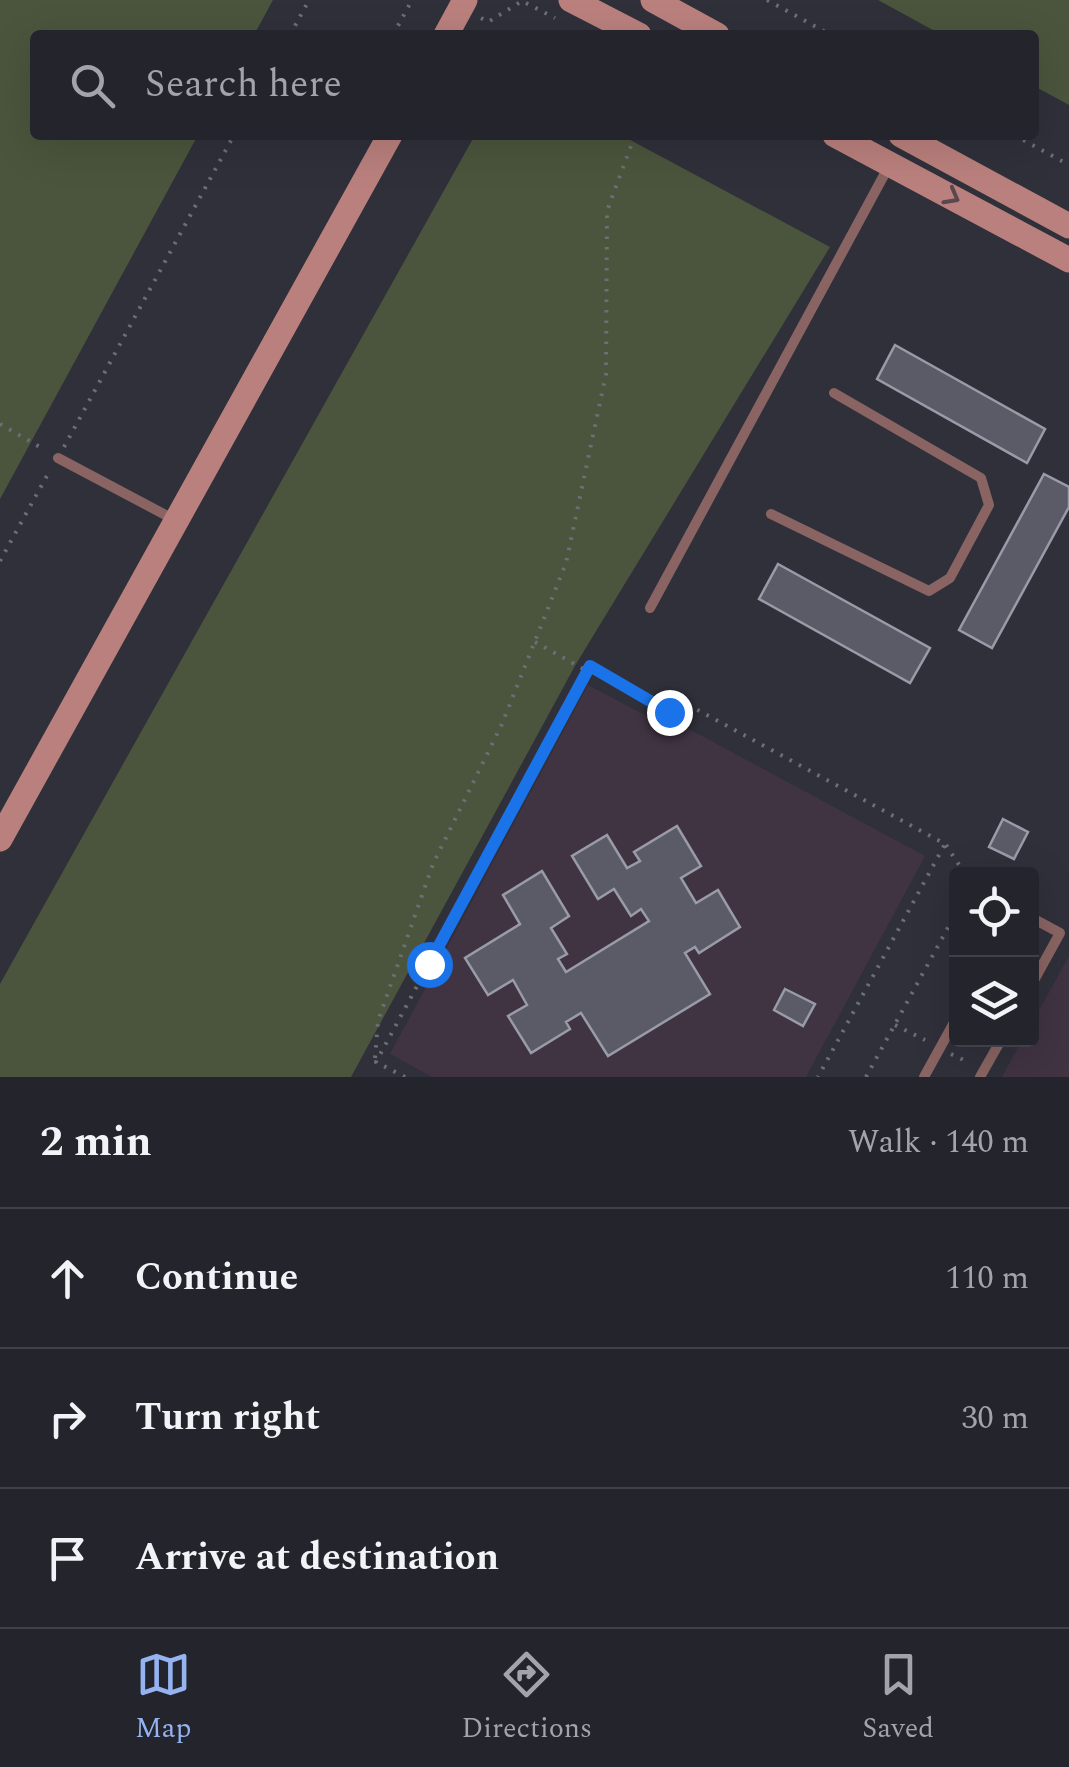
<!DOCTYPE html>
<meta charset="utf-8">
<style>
body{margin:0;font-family:Spectral,serif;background:#2b2c34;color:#f1f3f6}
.controls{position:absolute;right:30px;bottom:30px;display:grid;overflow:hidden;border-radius:10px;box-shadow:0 10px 40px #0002}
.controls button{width:90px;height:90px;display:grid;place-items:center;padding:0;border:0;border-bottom:2px solid #404148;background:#23242c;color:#f1f3f6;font:50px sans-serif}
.stop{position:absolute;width:30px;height:30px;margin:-22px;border:8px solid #1a73e8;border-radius:50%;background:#fff}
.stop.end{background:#1a73e8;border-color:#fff;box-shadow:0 2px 10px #0008}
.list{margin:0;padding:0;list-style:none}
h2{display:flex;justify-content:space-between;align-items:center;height:130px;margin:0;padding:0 40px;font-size:42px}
h2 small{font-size:32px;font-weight:400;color:#a3a4a9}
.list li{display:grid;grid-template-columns:65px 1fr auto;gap:30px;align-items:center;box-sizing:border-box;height:140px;padding:0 40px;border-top:2px solid #404148}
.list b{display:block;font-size:38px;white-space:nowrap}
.list em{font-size:32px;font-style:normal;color:#a3a4a9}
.icon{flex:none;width:55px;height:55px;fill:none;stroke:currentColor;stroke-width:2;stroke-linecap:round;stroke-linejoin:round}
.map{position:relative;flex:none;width:1069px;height:1077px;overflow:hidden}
.search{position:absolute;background:#23242c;box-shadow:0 10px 40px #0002;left:30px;right:30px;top:30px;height:110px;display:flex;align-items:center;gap:25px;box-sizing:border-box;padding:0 35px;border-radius:10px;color:#a3a4a9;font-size:38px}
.sheet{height:550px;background:#23242c}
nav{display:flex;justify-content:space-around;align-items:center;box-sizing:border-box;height:140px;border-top:2px solid #404148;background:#23242c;font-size:28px;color:#a3a4a9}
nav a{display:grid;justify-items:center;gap:5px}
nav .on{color:#95b2f1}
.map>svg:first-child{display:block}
.education{fill:#403342}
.green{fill:#4b553d}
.building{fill:#5a5b66;stroke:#9a9ba8;stroke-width:2.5}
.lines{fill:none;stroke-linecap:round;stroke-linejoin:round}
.path{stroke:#6d6e76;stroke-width:4;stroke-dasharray:2.5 8;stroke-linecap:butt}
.lane{stroke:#896462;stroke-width:10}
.secondary{stroke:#ba807d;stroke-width:25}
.oneway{stroke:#59484e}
.route{stroke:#1a73e8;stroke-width:12}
</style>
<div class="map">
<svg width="1069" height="1077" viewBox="0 0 1069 1077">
<rect width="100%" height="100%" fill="#2f303a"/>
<path class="education" d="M 588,685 L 671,729 L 676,722 L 925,856 L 806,1077 L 432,1077 L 390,1054 Z
M 1069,956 L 1069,1077 L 1002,1077 L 1022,1040 L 1032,1040 L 1032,1023 Z"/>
<path class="green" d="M 0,0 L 273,0 L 254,35 L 35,35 L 35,135 L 198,135 L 0,499 Z
M 878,0 L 1069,0 L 1069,105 L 1034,86 L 1034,35 L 942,35 Z
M 475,135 L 621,135 L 830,247 L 576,664 L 351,1077 L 0,1077 L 0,984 Z"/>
<path class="building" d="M 895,345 L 1045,429 L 1027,463 L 877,379 Z
M 1044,474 L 1069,487 L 1069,507 L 992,648 L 959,630 Z
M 778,564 L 930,648 L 910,683 L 759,599 Z
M 1003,819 L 1028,832 L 1014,859 L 989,847 Z
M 677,826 L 701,866 L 681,878 L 696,903 L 718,890 L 740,927 L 699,953 L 695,947 L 685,953 L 710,994 L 608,1056 L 581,1013 L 566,1022 L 570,1029 L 531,1053 L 508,1016 L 527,1005 L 513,980 L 488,995 L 465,958 L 520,924 L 503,895 L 542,871 L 569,916 L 551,928 L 567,954 L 558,959 L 566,972 L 649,921 L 641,909 L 631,916 L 614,889 L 598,899 L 572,856 L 607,835 L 627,868 L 640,861 L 634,852 Z
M 785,989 L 815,1004 L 803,1026 L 774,1010 Z"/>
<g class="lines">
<path class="path" d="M 767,0 L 831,35
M 481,18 L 488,22 L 522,1 L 555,18
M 290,35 L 309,0
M 393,35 L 412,0
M 1014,135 L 1069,165
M 339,136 L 340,135
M 0,424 L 45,450
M 64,447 L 234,135
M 0,561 L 49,472
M 535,642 L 587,671
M 946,845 L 965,874
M 895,1025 L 925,1040
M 951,1054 L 970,1063
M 375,1058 L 378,1021 L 433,864 L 502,724 L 566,563 L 606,374 L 607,211 L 635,135
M 405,1077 L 376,1062 L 590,666 L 669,712 L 681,701 L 945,844 L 818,1077
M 866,1077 L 956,913"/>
<path class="lane" d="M 58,458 L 175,520
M 771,514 L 929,591 L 950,578 L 989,505 L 981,478 L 834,393
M 650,608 L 890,164
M 1032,918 L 1060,933 L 1032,984
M 924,1077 L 956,1019
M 980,1077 L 1001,1040"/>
<path class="secondary" d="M 571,0 L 639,35
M 653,0 L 717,35
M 446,35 L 465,0
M 835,135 L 1069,260
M 901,135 L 1069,226
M 0,839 L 390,135"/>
</g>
<defs><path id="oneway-chevron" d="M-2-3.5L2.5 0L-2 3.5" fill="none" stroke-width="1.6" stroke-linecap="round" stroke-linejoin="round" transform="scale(2.5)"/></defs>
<use class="oneway" href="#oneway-chevron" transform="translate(952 197) rotate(29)"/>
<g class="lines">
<path class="route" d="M 429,964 L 590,666 L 669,712"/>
</g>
</svg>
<div class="controls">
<button><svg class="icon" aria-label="locate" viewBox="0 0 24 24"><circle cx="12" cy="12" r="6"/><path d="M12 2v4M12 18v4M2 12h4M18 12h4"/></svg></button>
<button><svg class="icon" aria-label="layers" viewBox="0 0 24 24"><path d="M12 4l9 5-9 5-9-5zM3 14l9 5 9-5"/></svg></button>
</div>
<div class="stop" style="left:429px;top:964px"></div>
<div class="stop end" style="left:669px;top:712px"></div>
<div class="search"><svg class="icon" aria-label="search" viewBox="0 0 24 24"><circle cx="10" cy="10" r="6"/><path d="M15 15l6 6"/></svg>Search here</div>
</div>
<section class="sheet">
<h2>2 min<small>Walk · 140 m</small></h2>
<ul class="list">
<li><svg class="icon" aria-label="ahead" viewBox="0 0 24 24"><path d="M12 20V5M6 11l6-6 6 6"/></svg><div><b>Continue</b></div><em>110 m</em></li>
<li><svg class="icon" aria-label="right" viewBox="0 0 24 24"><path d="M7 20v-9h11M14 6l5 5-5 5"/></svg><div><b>Turn right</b></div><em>30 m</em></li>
<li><svg class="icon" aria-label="arrive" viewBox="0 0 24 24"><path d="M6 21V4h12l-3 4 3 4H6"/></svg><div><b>Arrive at destination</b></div></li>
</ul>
</section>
<nav>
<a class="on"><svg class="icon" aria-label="map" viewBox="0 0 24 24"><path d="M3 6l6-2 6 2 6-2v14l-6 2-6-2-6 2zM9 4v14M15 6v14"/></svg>Map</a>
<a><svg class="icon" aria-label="directions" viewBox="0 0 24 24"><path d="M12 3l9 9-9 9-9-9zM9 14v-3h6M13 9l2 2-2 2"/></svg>Directions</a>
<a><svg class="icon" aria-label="saved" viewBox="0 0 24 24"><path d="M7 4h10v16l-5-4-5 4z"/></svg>Saved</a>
</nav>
